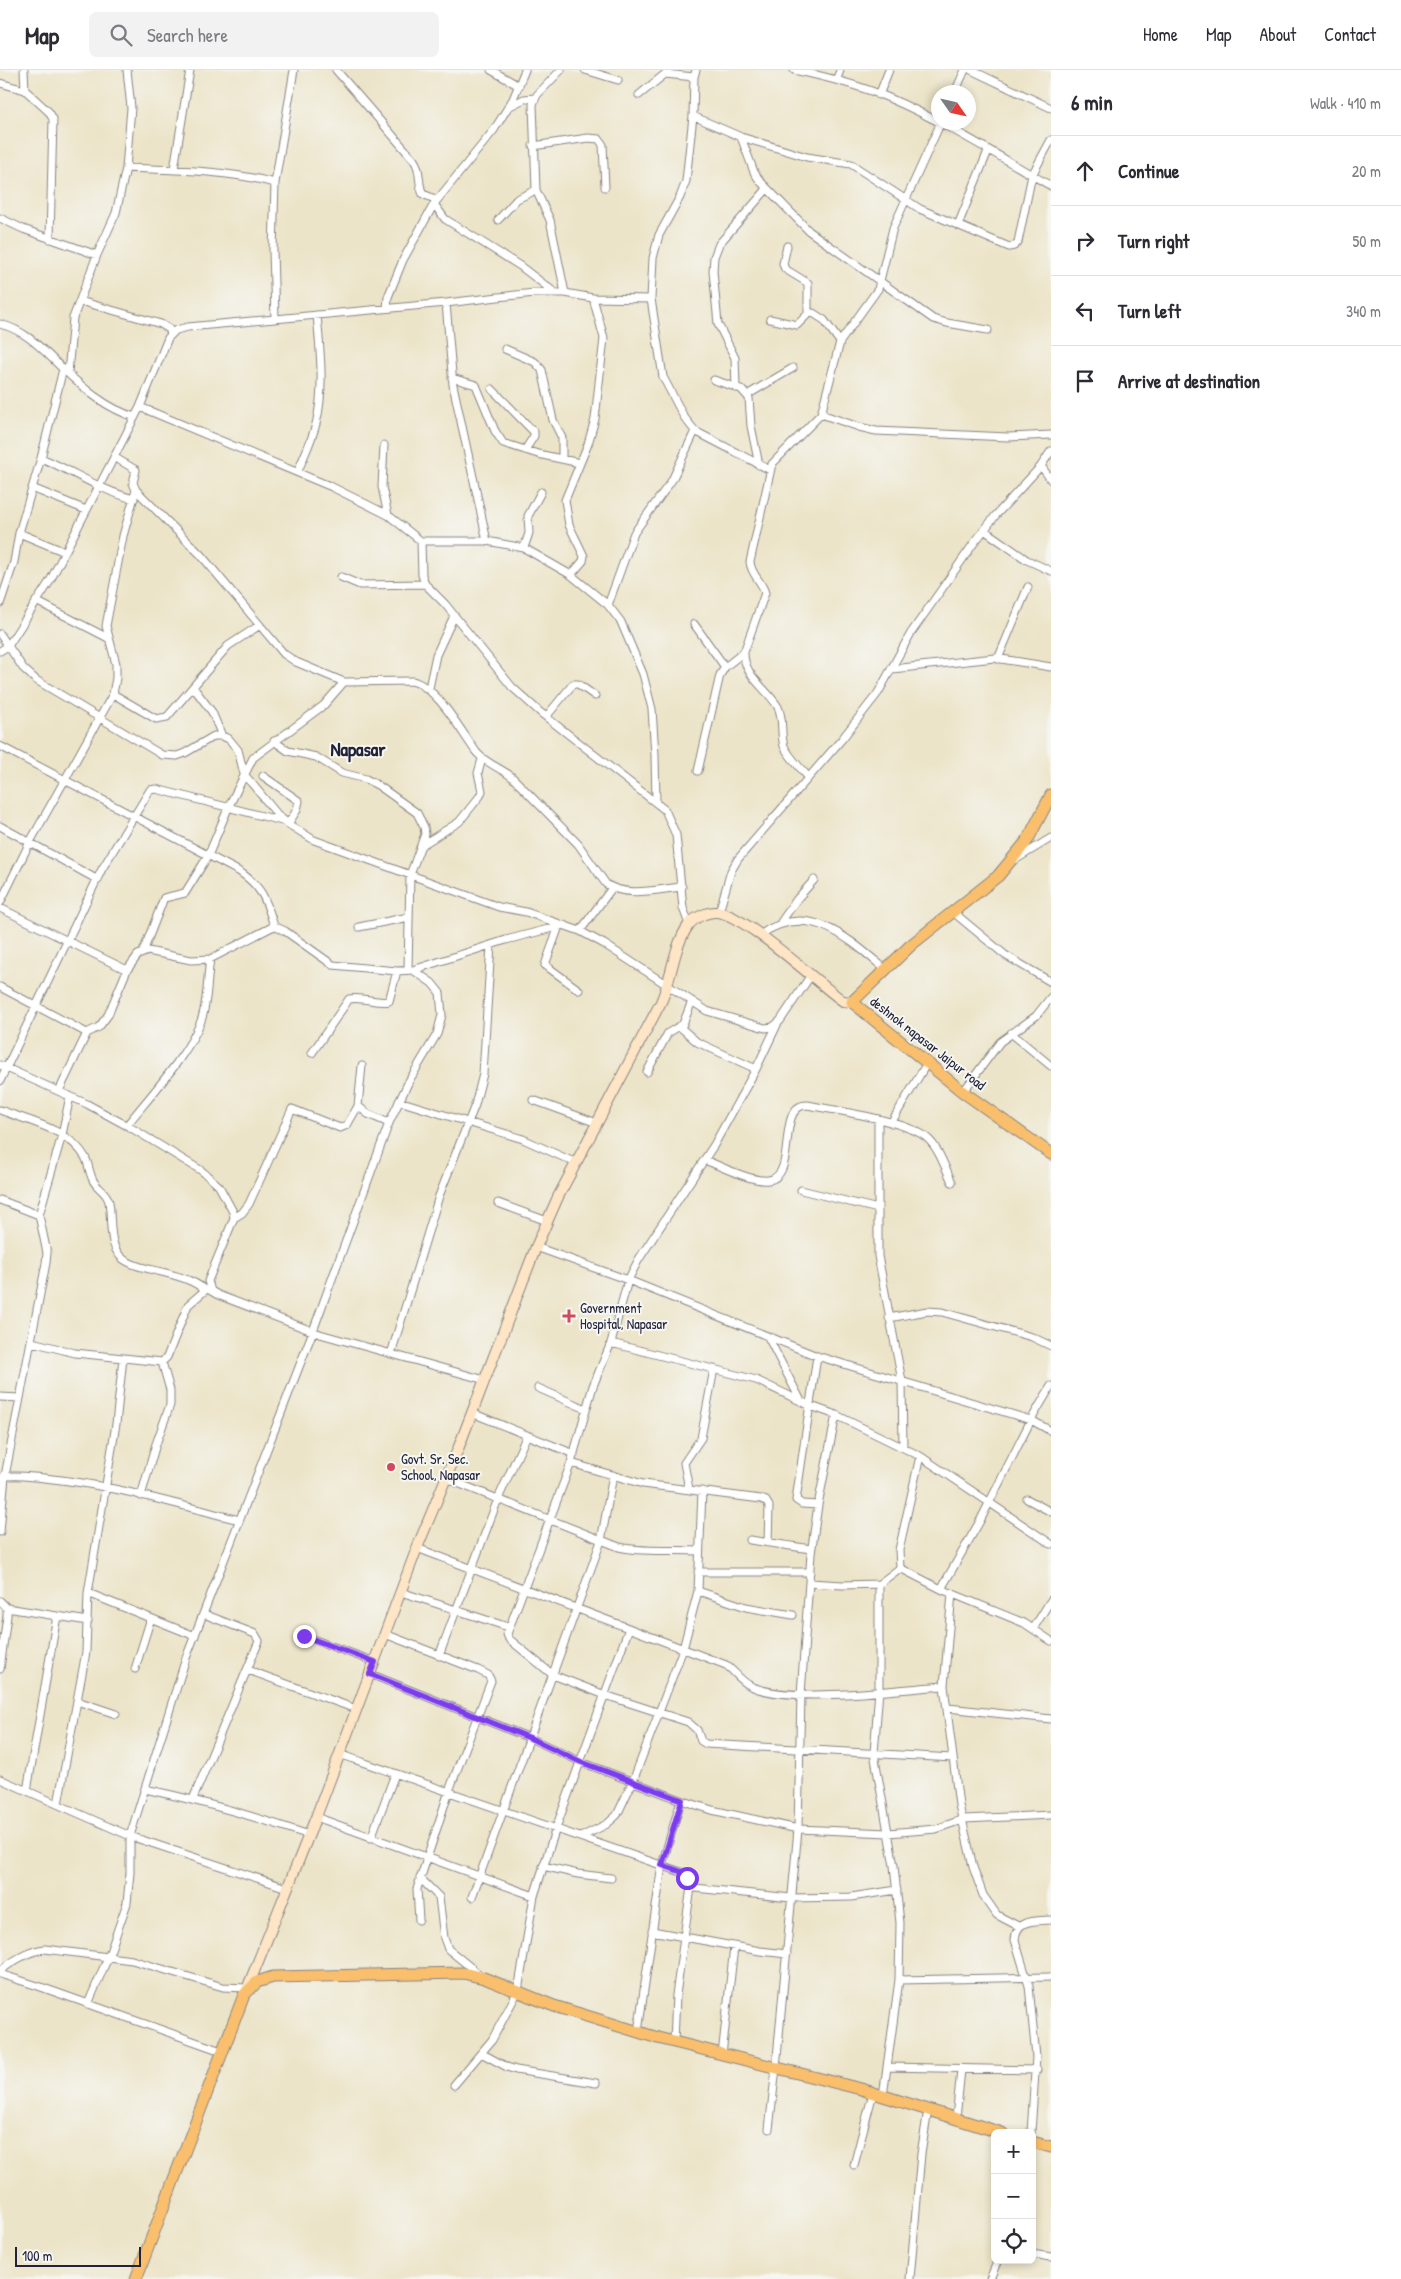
<!DOCTYPE html>
<meta charset="utf-8">
<style>
body{margin:0;font-family:"Patrick Hand",sans-serif;background:#f2f2f3;color:#2b2b33}
.controls{position:absolute;right:15px;bottom:15px;display:grid;overflow:hidden;border-radius:8px;box-shadow:0 2px 8px #0003}
.controls button{width:45px;height:45px;display:grid;place-items:center;padding:0;border:0;border-bottom:1px solid #e1e1e2;background:#fff;color:#2b2b33;font:25px sans-serif}
.compass{position:absolute;left:931px;top:15px;width:45px;height:45px;border-radius:50%;background:#fff;box-shadow:0 2px 8px #0003;rotate:124deg}
.scale{position:absolute;left:15px;bottom:12px;width:126px;box-sizing:border-box;padding-left:5px;border:2px solid #22223b;border-top:0;font-size:14px;line-height:18px;white-space:nowrap;color:#22223b;-webkit-text-stroke:4px #f6f6f2;paint-order:stroke}
.stop{position:absolute;width:15px;height:15px;margin:-11px;border:4px solid #7c3aed;border-radius:50%;background:#fff}
.stop.end{background:#7c3aed;border-color:#fff;box-shadow:0 1px 5px #0008}
.list{margin:0;padding:0;list-style:none}
h2{display:flex;justify-content:space-between;align-items:center;height:65px;margin:0;padding:0 20px;font-size:21px}
h2 small{font-size:16px;font-weight:400;color:#7c7c81}
.list li{display:grid;grid-template-columns:32px 1fr auto;gap:15px;align-items:center;box-sizing:border-box;height:70px;padding:0 20px;border-top:1px solid #e1e1e2}
.list b{display:block;font-size:19px;white-space:nowrap}
.list em{font-size:16px;font-style:normal;color:#7c7c81}
.icon{flex:none;width:28px;height:28px;fill:none;stroke:currentColor;stroke-width:2;stroke-linecap:round;stroke-linejoin:round}
.map{position:relative;flex:none;width:1051px;height:2209px;overflow:hidden}
header{display:flex;align-items:center;gap:30px;box-sizing:border-box;height:70px;padding:0 25px;background:#fff;border-bottom:1px solid #e1e1e2}
header strong{font-size:24px}
nav{display:flex;gap:28px;margin-inline-start:auto;font-size:18px}
.search{width:350px;height:45px;background:#f2f2f3;display:flex;align-items:center;gap:12px;box-sizing:border-box;padding:0 18px;border-radius:8px;color:#7c7c81;font-size:19px}
main{display:flex}
aside{flex:1;background:#fff}
.map>svg:first-child{display:block}
.lines{fill:none;stroke-linecap:round;stroke-linejoin:round}
.minor-casing{stroke:#878382;stroke-width:9}
.secondary-casing{stroke:#878382;stroke-width:12}
.primary-casing{stroke:#878382;stroke-width:13}
.minor{stroke:#fff;stroke-width:7}
.secondary{stroke:#fde5c5;stroke-width:10}
.primary{stroke:#f9bf6d;stroke-width:11}
.route{stroke:#7c3aed;stroke-width:6}
.poi-dot{fill:#d1495b;stroke:#f6f6f2;stroke-width:2}
.labels{text-anchor:middle;stroke-width:4;stroke-linejoin:round;paint-order:stroke}
.street-label{font-size:14px;fill:#22223b;stroke:#f6f6f2}
.poi-label{font-size:14px;fill:#22223b;stroke:#f6f6f2;text-anchor:start}
.district-label{font-size:19px;font-weight:bold;fill:#22223b;stroke:#f6f6f2}
</style>
<header>
<strong>Map</strong>
<div class="search"><svg class="icon" aria-label="search" viewBox="0 0 24 24"><circle cx="10" cy="10" r="6"/><path d="M15 15l6 6"/></svg>Search here</div>
<nav><a>Home</a><a>Map</a><a>About</a><a>Contact</a></nav>
</header>
<main>
<div class="map">
<svg width="1051" height="2209" viewBox="0 0 1051 2209">
<rect width="100%" height="100%" fill="#f6f6f2"/>
<filter id="ink" filterUnits="userSpaceOnUse"><feTurbulence type="fractalNoise" baseFrequency=".02" numOctaves="2"/><feDisplacementMap in="SourceGraphic" scale="10" xChannelSelector="R" yChannelSelector="G"/><feConvolveMatrix kernelMatrix="1 2 1 2 8 2 1 2 1" color-interpolation-filters="sRGB"/></filter>
<filter id="wash" filterUnits="userSpaceOnUse"><feTurbulence type="fractalNoise" baseFrequency=".0096" numOctaves="4" result="noise"/><feDisplacementMap in="SourceGraphic" scale="20" xChannelSelector="R" yChannelSelector="G"/><feGaussianBlur stdDeviation="1.12" result="paint"/><feColorMatrix in="noise" values="0 0 0 0 0 0 0 0 0 0 0 0 0 0 0 0 0 1.4 0 .05"/><feComposite in="paint" operator="in"/></filter>
<g filter="url(#wash)">
<rect width="100%" height="100%" fill="#ece4c8"/>
</g>
<g filter="url(#ink)">
<g class="lines">
<defs>
<path id="minor" d="M 24,0 L 25,20 L 49,42 L 53,49 L 50,169
M 336,0 L 414,90 C 422,101 417,113 423,124 L 437,130
M 491,0 L 519,16
M 561,0 L 537,25 L 533,34 L 536,120 L 550,150 L 565,223
M 585,0 L 618,10
M 696,0 L 694,7 L 693,46 L 686,111 L 680,127 L 659,165 L 653,188 L 651,229 L 663,307 L 684,347 L 695,361 L 770,400
M 794,0 C 827,7 859,15 889,28 C 945,52 998,86 1051,116
M 971,0 L 1051,38
M 837,9 L 840,0
M 0,13 L 25,20
M 955,22 L 965,0
M 639,25 L 665,4 L 694,7
M 879,25 L 889,0
M 510,36 L 524,29 L 535,28
M 693,46 L 741,67 L 807,87 L 851,94 L 920,139 L 1009,177 L 1014,176 L 1018,172 L 1032,105 L 1051,70
M 741,67 L 754,102 L 760,111 L 809,161 L 933,249 L 947,253 L 988,260
M 533,76 L 588,68 L 599,69 L 603,75 L 605,117
M 126,98 C 176,100 226,100 275,113
M 174,99 L 190,0
M 434,134 L 445,149 L 520,196 L 554,222
M 0,148 L 23,159 L 97,185
M 498,150 L 517,129 L 536,120
M 958,155 L 988,81
M 787,176 L 783,194 L 785,199 L 808,213 L 808,244
M 80,231 L 161,254 L 169,259 L 171,264
M 446,233 L 453,315 L 487,471
M 387,238 L 388,227 L 403,190 L 434,134 L 494,60 L 513,29 L 525,0
M 275,249 L 273,180 L 275,113 L 294,0
M 770,249 L 797,255 L 808,244 L 813,243 L 824,250 L 840,272
M 0,254 C 27,261 42,279 62,298 C 83,318 107,339 135,347
M 505,279 L 535,292 L 542,300 L 553,350 L 562,368 L 562,389
M 68,303 L 73,248 L 97,185 L 116,143 L 126,98 L 131,38 L 127,0
M 452,308 L 476,315 L 495,361 L 503,373 L 538,384 L 580,393
M 714,310 L 741,319 L 749,328 L 751,356 L 759,395
M 736,318 L 735,288 L 718,254 L 713,201 L 714,187 L 719,174 L 767,119
M 492,319 L 534,362 L 534,366 L 525,380
M 747,325 L 793,298
M 140,337 L 332,417 L 388,445 L 421,471 L 487,471 L 524,478 L 571,505 L 608,535 L 621,552 L 643,604 L 652,639 L 655,685 L 656,732
M 821,344 L 859,357 L 876,361 L 1008,367 L 1051,365
M 384,375 L 382,417 L 388,445
M 41,388 C 73,401 101,421 134,429
M 1041,396 L 1051,410
M 298,401 C 304,386 312,370 316,354 C 325,319 320,280 317,245
M 32,418 L 86,440
M 136,420 L 201,485 L 284,584 L 296,592 L 344,612 L 412,611 C 438,617 461,662 477,683 C 487,694 501,698 512,707 L 578,774 L 606,814 C 626,828 658,819 682,817
M 984,460 L 1027,490 L 1051,501
M 19,463 L 65,482
M 421,471 L 422,505 L 425,514 L 445,534 L 512,617 L 541,643 L 665,740 L 676,765 L 683,838 L 689,854
M 524,478 L 529,463 L 528,446 L 541,422
M 571,505 L 583,491 L 584,486 L 569,455 L 565,430 L 588,374 L 595,349 L 604,268 L 593,228
M 341,507 L 360,515 L 425,514
M 36,531 L 108,568
M 0,534 L 14,492 L 19,463 L 41,388 L 63,299
M 608,535 L 634,463 L 672,410 L 695,361
M 694,554 L 725,597
M 0,564 L 23,598 L 36,610 L 162,685 L 177,686 L 185,683 L 214,666 L 222,666 L 229,669 L 238,680 L 244,704 L 277,744 L 288,754 L 314,770 L 499,837 L 526,842 L 580,861 L 604,874 L 707,941 L 765,958 L 773,957 L 780,951 L 811,905
M 0,581 L 8,576 L 50,511 L 140,337 L 168,268 L 176,260 L 188,257 L 446,233 L 534,223 L 565,223 L 593,228 L 651,229
M 998,589 L 1028,517
M 892,599 L 995,588 L 1051,597
M 193,617 L 212,642 L 222,666
M 429,618 L 436,585 L 454,546
M 113,624 L 156,649 L 167,647 L 228,576 L 260,555
M 546,647 L 573,614 L 578,614 L 595,626
M 274,671 L 288,681 L 316,687 L 342,703 L 366,709 L 379,716 L 417,743 L 424,757 L 425,764 L 410,805 L 408,900
M 0,676 L 240,802 C 263,818 266,830 274,856
M 698,701 L 720,605 L 725,597 L 744,582
M 263,706 L 299,731 L 297,740 L 288,754
M 808,707 C 800,697 789,687 784,676 C 780,663 784,649 778,637 C 767,618 743,606 744,582 L 765,523 C 762,511 751,505 750,492 L 772,394 L 821,344 L 840,272 L 878,219 L 893,158 L 941,52
M 0,756 L 98,810
M 422,775 L 459,752 L 480,726 L 482,721 L 478,703 L 482,689
M 1015,790 L 1051,768
M 0,833 L 30,772 L 113,624 L 116,608 L 116,594 L 106,556 L 123,466 L 136,420 L 133,413 L 136,400 L 114,387
M 0,838 L 127,900
M 719,842 L 731,801 L 738,789 L 842,669 L 878,623 L 911,563 L 974,473 L 996,445 L 1041,396 L 1051,381
M 953,842 L 1005,885 L 1051,912
M 781,852 L 797,829 L 814,810
M 559,856 L 545,895 L 579,920
M 359,857 L 409,847
M 580,861 L 612,818
M 760,865 C 808,830 848,868 885,899
M 143,882 L 164,828 L 185,823 L 208,786 L 229,736 L 253,688 L 324,635 L 344,612
M 0,917 L 87,963
M 777,955 L 756,999 L 714,1075 L 639,1189 L 628,1210 L 611,1273 L 593,1316 L 571,1393 L 507,1564 L 509,1569 L 553,1605 L 605,1625 L 688,1652 L 697,1660 L 701,1671 L 706,1674 L 953,1688
M 680,957 L 697,972 L 756,999
M 1011,963 L 1051,996
M 312,983 L 349,929 C 363,926 376,934 389,931 L 397,901
M 0,995 L 87,1034 L 133,1059 L 202,1101 L 219,1116 L 233,1142 L 234,1148 L 208,1211 L 211,1221 L 218,1225 L 320,1264 L 485,1310
M 362,996 L 358,1036 L 368,1044 L 389,1053
M 647,1002 L 668,963 L 683,954 L 692,931
M 0,1011 L 102,799 L 150,720 L 156,719 L 282,751
M 59,1021 L 87,963 L 99,957 L 108,945 L 127,900 L 138,885 L 148,881 L 191,890 L 210,889 L 274,856 L 285,861 L 333,895 L 397,901 L 413,900 L 506,870 L 564,855
M 963,1022 L 1000,972 L 1036,946 L 1051,927
M 533,1030 L 597,1053
M 399,1031 L 523,1069 L 576,1093
M 0,1040 C 28,1051 69,1059 85,1087 C 89,1094 89,1104 94,1112 C 99,1120 107,1122 109,1132 C 112,1149 108,1174 121,1187 C 136,1202 182,1200 205,1220
M 878,1049 L 878,1186 L 902,1311 L 903,1377
M 891,1053 L 927,993
M 127,1055 C 150,1026 188,985 201,951 C 208,932 207,908 210,889
M 705,1090 C 720,1096 752,1112 768,1110 C 799,1107 775,1035 807,1035 C 834,1040 908,1051 927,1068 C 939,1078 945,1098 952,1112
M 801,1120 L 878,1139
M 0,1130 L 39,1145
M 498,1133 L 547,1151
M 234,1148 L 242,1143 L 249,1134 L 292,1039 L 340,1058 L 347,1055 L 358,1036
M 536,1177 L 628,1210 L 817,1286 L 1031,1350 L 1051,1361
M 889,1248 L 927,1241 L 942,1242 L 1032,1267 L 1051,1276
M 768,1267 L 801,1331
M 32,1272 L 75,1283 L 162,1292 L 167,1287 L 188,1235 L 209,1217
M 611,1273 L 756,1310 L 811,1336 L 836,1345 L 920,1386 L 1051,1474
M 391,1284 L 439,1126 L 475,1035 L 483,1004 L 491,875
M 817,1286 L 796,1430 L 802,1434 L 818,1435
M 538,1318 L 586,1339
M 0,1327 L 20,1328
M 472,1343 L 574,1384
M 920,1386 L 899,1480 L 900,1498 L 941,1519 L 1024,1553 L 1051,1571
M 571,1393 L 643,1414 L 761,1429 L 766,1431 L 769,1436 L 768,1473
M 2,1407 C 15,1404 30,1407 44,1408 C 110,1414 174,1434 239,1450
M 445,1408 L 619,1477 C 644,1483 673,1479 699,1481
M 689,1419 L 684,1393 L 701,1368 L 714,1299
M 141,1426 L 156,1374 L 170,1335 L 170,1320 L 162,1292
M 1027,1429 L 1051,1442
M 0,1462 L 5,1406 L 46,1193 L 47,1183 L 39,1145 L 62,1065 L 70,1026
M 750,1470 L 811,1479
M 417,1478 L 726,1595 C 734,1601 740,1610 749,1615 C 784,1635 901,1619 944,1616
M 698,1502 L 810,1502
M 809,1513 L 843,1515 L 879,1514 L 900,1498
M 879,1514 L 879,1620 L 874,1683 L 894,1796 L 900,1853 L 899,1910 L 883,2026
M 941,1519 L 980,1451 L 1031,1350 L 1051,1316
M 698,1521 L 746,1537 L 793,1545
M 401,1522 L 508,1557
M 88,1523 L 195,1566
M 952,1523 L 944,1616 L 959,1735 L 973,1797 L 983,1825 L 997,1845 L 1018,1856
M 0,1531 L 7,1538 L 7,1546 L 0,1599
M 7,1538 L 88,1551
M 1033,1559 L 1051,1530
M 385,1564 L 478,1600 L 488,1605 L 491,1611 L 449,1721 L 417,1819 L 419,1850
M 304,1566 L 375,1592
M 439,1586 L 498,1429 L 527,1365
M 135,1599 L 151,1548
M 248,1600 L 356,1639
M 370,1604 L 530,1668 L 581,1692 L 681,1730 L 712,1740 L 798,1759 L 888,1763 L 936,1759 L 964,1749 L 1051,1745
M 77,1631 L 116,1644
M 948,1638 L 1051,1649
M 339,1684 L 681,1802 L 691,1817 L 695,1818 L 791,1828 L 851,1827 L 897,1820
M 0,1709 L 130,1766 L 287,1818
M 145,1719 C 201,1731 254,1746 309,1765
M 27,1721 L 57,1546
M 193,1729 L 259,1571 L 255,1564 L 204,1544
M 58,1734 L 86,1582 L 88,1523 L 116,1354 L 123,1288
M 316,1747 L 534,1826
M 581,1767 L 607,1754 L 617,1745 L 633,1711 L 683,1579 L 698,1521 L 702,1421
M 371,1768 L 395,1704
M 543,1796 L 578,1804 L 611,1808
M 420,1808 L 439,1827 L 444,1868 L 448,1879 L 480,1905
M 472,1827 L 601,1471 L 613,1405
M 652,1861 L 760,1881 L 787,1884
M 0,1901 C 14,1890 28,1881 45,1879 L 132,1890 L 223,1917 L 247,1918
M 0,1904 L 38,1916 L 224,1982
M 899,1910 L 1051,1907
M 88,1934 L 109,1885 L 127,1833 L 130,1803 L 130,1766 L 186,1588 L 313,1261 L 389,1053 L 409,1011 L 437,964 L 442,945 L 440,923 L 432,913 L 413,900
M 638,1962 L 662,1795 L 681,1730
M 674,1972 L 676,1925 L 691,1817
M 481,1983 L 507,1997 L 516,2000 L 596,2013
M 722,1985 L 734,1877
M 887,1997 L 1037,2000
M 454,2015 L 492,1970 L 518,1921 L 534,1826 L 556,1758 L 629,1558
M 956,2048 L 961,2000
M 769,2059 L 776,1998 L 798,1759 L 801,1624 L 811,1484 L 818,1435 L 836,1345
M 1031,2063 L 1036,1987 L 1029,1916 L 1015,1870 C 1016,1849 1034,1851 1051,1850
M 854,2095 L 873,2023
M 1032,2184 L 1051,2187
M 910,2209 L 921,2084 L 928,2040
M 990,2209 L 998,2190"/>
<path id="secondary" d="M 245,1924 L 316,1747 L 417,1478 L 458,1379 L 536,1177 L 558,1127 L 661,932 C 672,908 673,878 688,856 C 693,848 708,841 718,842 C 748,847 815,911 843,931 L 852,932"/>
<path id="primary" d="M 1051,725 L 1027,771 L 998,806 L 911,875 L 852,932 L 963,1022 L 1051,1084
M 1032,2072 L 1051,2077
M 136,2209 L 244,1925 L 257,1912 L 273,1907 L 463,1903 L 484,1908 L 554,1936 L 658,1968 L 861,2019 L 1002,2063"/>
</defs>
<use href="#minor" class="minor-casing"/>
<use href="#secondary" class="secondary-casing"/>
<use href="#primary" class="primary-casing"/>
<use href="#minor" class="minor"/>
<use href="#secondary" class="secondary"/>
<use href="#primary" class="primary"/>
</g>
</g>
<g class="lines" filter="url(#ink)">
<path class="route" d="M 304,1566 L 375,1592 L 370,1604 L 530,1668 L 581,1692 L 682,1730 L 662,1795 L 682,1802 L 687,1808"/>
</g>
<g class="poi-dot">
<path d="M566.5 1238.5h5v5h5v5h-5v5h-5v-5h-5v-5h5z"/>
<circle cx="391" cy="1397" r="5"/>
</g>
<g class="labels">
<g class="street-label">
<text transform="translate(928 973) rotate(38)" y="5">deshnok napasar Jaipur road</text>
</g>
<g class="poi-label">
<text x="580" y="1243">Government<tspan x="580" dy="16">Hospital, Napasar</tspan></text>
<text x="401" y="1394">Govt. Sr. Sec.<tspan x="401" dy="16">School, Napasar</tspan></text>
</g>
<g class="district-label">
<text x="358" y="686">Napasar</text>
</g>
</g>
</svg>
<div class="controls">
<button>+</button>
<button>−</button>
<button><svg class="icon" aria-label="locate" viewBox="0 0 24 24"><circle cx="12" cy="12" r="6"/><path d="M12 2v4M12 18v4M2 12h4M18 12h4"/></svg></button>
</div>
<svg class="compass" viewBox="-18 -18 36 36"><path d="M0-13l5 13h-10z" fill="#e53935"/><path d="M0 13l5-13h-10z" fill="#7c7c81"/></svg>
<div class="scale">100 m</div>
<div class="stop" style="left:687px;top:1808px"></div>
<div class="stop end" style="left:304px;top:1566px"></div>
</div>
<aside>
<h2>6 min<small>Walk · 410 m</small></h2>
<ul class="list">
<li><svg class="icon" aria-label="ahead" viewBox="0 0 24 24"><path d="M12 20V5M6 11l6-6 6 6"/></svg><div><b>Continue</b></div><em>20 m</em></li>
<li><svg class="icon" aria-label="right" viewBox="0 0 24 24"><path d="M7 20v-9h11M14 6l5 5-5 5"/></svg><div><b>Turn right</b></div><em>50 m</em></li>
<li><svg class="icon" aria-label="left" viewBox="0 0 24 24"><path d="M17 20v-9H6M10 6l-5 5 5 5"/></svg><div><b>Turn left</b></div><em>340 m</em></li>
<li><svg class="icon" aria-label="arrive" viewBox="0 0 24 24"><path d="M6 21V4h12l-3 4 3 4H6"/></svg><div><b>Arrive at destination</b></div></li>
</ul>
</aside>
</main>
